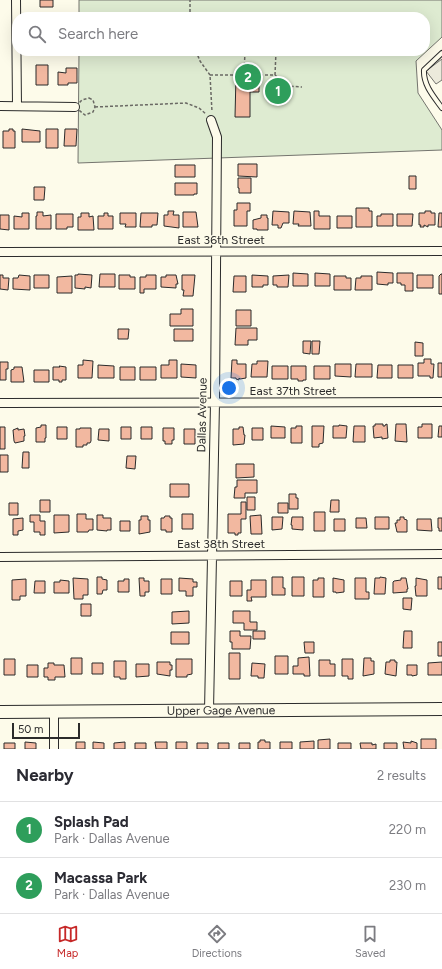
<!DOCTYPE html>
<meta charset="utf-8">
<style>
body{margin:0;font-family:Figtree,sans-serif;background:#f7f7f7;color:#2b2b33}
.scale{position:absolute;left:12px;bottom:10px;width:68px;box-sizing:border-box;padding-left:4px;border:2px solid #2b2b2b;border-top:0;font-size:11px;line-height:14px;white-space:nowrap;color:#2b2b2b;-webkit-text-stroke:3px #fdfbea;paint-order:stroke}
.you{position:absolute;left:229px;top:388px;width:14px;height:14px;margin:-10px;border:3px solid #fff;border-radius:50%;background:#1a73e8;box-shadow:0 0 0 6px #1a73e833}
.badge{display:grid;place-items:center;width:26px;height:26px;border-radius:50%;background:#c62828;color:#fff;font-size:13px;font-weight:700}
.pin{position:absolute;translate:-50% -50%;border:2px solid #fff;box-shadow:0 1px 4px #0006}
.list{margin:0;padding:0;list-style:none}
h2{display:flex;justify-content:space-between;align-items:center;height:52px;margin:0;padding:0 16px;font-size:17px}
h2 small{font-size:13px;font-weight:400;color:#7c7c81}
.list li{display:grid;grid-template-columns:26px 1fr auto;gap:12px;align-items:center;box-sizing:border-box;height:56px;padding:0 16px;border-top:1px solid #e1e1e2}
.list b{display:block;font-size:15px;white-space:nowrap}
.list p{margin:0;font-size:13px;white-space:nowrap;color:#7c7c81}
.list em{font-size:13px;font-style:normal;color:#7c7c81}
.icon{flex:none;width:22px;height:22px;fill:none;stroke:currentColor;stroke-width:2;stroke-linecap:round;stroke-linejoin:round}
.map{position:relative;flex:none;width:442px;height:749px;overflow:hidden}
.search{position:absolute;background:#fff;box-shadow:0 4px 16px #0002;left:12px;right:12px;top:12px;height:44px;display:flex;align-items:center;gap:10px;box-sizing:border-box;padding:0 14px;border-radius:16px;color:#7c7c81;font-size:15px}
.sheet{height:164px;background:#fff}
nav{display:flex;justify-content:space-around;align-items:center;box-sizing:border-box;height:56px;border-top:1px solid #e1e1e2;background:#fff;font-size:11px;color:#7c7c81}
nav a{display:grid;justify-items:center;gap:2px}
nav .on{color:#c62828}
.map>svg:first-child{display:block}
.green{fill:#deebd1;stroke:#74746e}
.parking{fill:#eceadb;stroke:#74746e}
.building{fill:#f2b8a0;stroke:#2b2b2b}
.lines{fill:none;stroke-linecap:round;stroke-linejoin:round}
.service-casing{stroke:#2b2b2b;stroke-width:6}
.minor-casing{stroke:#2b2b2b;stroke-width:10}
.secondary-casing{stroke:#2b2b2b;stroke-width:14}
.path{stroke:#6a6964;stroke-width:1.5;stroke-dasharray:3 2;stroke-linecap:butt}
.service{stroke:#fdfbea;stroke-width:4}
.minor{stroke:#fdfbea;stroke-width:8}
.secondary{stroke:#fdfbea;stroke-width:12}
.labels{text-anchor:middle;stroke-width:3;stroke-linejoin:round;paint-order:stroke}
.street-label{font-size:12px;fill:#2b2b2b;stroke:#fdfbea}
</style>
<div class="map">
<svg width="442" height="749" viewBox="0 0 442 749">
<rect width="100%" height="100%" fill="#fdfbea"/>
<path class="green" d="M 79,0 L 442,0 L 442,37 L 416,61 L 418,93 L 442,130 L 442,150 L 78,163 L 79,51 L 425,51 L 425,17 L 79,17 Z"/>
<path class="parking" d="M 442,59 L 442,80 L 436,84 L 426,71 Z"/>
<path class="building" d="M 40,0 L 53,0 L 53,7 L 40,7 Z
M 38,13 L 57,14 L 57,17 L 38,17 Z
M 36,65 L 48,65 L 48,85 L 36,85 Z
M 66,68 L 77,68 L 77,83 L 68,83 L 68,85 L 58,85 L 58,72 L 66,73 Z
M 236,76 L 259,76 L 259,92 L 250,92 L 250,117 L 235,117 Z
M 9,129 L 13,129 L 13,131 L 15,131 L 15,148 L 3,148 L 3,131 L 9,131 Z
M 22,129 L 40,131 L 40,142 L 22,142 Z
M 46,129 L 58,129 L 58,148 L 46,148 Z
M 65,129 L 77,129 L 76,146 L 64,146 Z
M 238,164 L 257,164 L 257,177 L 238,176 Z
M 175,165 L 195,165 L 195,177 L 175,177 Z
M 409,176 L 416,176 L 416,189 L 409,189 Z
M 238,178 L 251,178 L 251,193 L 239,193 L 239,188 L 238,188 Z
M 175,183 L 197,183 L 197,194 L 194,194 L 194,195 L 175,195 Z
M 34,187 L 45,187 L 44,200 L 34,200 Z
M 237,203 L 250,203 L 250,211 L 247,211 L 247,226 L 234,226 L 234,210 L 237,210 Z
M 356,208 L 369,208 L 369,211 L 372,211 L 372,227 L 356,227 Z
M 168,211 L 174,211 L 173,215 L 179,215 L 179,228 L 164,226 L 164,215 L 168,215 Z
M 273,211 L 289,212 L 289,223 L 283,223 L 281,228 L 278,228 L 278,225 L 272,225 Z
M 294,211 L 310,212 L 311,226 L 298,226 L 299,224 L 293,224 Z
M 314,211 L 319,211 L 319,216 L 330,216 L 330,229 L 314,229 Z
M 425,211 L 431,211 L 431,213 L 435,213 L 435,225 L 428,225 L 428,227 L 424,225 L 424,227 L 420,227 L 421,225 L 419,225 L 419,213 L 425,213 Z
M 37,212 L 43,212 L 43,216 L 51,215 L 51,229 L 36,229 L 36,216 L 37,216 Z
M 183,212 L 196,212 L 198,227 L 183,227 Z
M 22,213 L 29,213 L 29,229 L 14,229 L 14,216 L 22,217 Z
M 81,213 L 89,213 L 89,217 L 93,216 L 94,230 L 78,230 L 78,217 L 81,217 Z
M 104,213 L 108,213 L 108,216 L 113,216 L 113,229 L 98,229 L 98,216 L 104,216 Z
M 120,213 L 136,213 L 136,227 L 125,227 L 126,224 L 120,224 Z
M 141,213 L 158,213 L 157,225 L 152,225 L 152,227 L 140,227 Z
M 439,213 L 442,213 L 442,227 L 438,227 Z
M 56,214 L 73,214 L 73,227 L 67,227 L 67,229 L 56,229 Z
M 381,214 L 393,214 L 393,226 L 377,226 L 377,216 L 381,216 Z
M 397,214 L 413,214 L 412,226 L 397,226 Z
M 0,215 L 9,215 L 9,230 L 0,229 Z
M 261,215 L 267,215 L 267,218 L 268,218 L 268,230 L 257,230 L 257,229 L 253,229 L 253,220 L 261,218 Z
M 337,216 L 352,216 L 352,228 L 337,228 Z
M 377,272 L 393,273 L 393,283 L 388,283 L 388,285 L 377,284 Z
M 293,273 L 308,274 L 308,286 L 293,286 Z
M 315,273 L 330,274 L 330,286 L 315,286 Z
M 397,273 L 413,273 L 413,291 L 405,291 L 405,285 L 401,285 L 401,283 L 397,283 Z
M 78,274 L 92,275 L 91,288 L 85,287 L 85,289 L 75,288 L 75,275 L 78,275 Z
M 100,274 L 115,274 L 115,287 L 99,287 Z
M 441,274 L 442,274 L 442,294 L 439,294 L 439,276 Z
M 0,275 L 3,275 L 3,278 L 9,278 L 8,290 L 0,289 Z
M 19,275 L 30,276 L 30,290 L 13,289 L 13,278 L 18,278 Z
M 34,275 L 49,275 L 49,288 L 34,288 Z
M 119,275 L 130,275 L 130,277 L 135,277 L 135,289 L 119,289 Z
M 146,275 L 156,275 L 156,289 L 144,289 L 144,293 L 140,293 L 140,277 L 146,277 Z
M 166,275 L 176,275 L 178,284 L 176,284 L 176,288 L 161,287 L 161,277 L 166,277 Z
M 182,275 L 195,275 L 193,296 L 183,296 L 184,290 L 182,290 Z
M 252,275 L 268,276 L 268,285 L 263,285 L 263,287 L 252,287 Z
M 289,275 L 288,287 L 277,287 L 277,285 L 273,285 L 273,276 Z
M 417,275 L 433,275 L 433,288 L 417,288 Z
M 72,276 L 72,293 L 57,293 L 57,277 Z
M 234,276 L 246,276 L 246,292 L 233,292 Z
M 334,276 L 346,276 L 346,278 L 351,278 L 351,290 L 334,290 Z
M 361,276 L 372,276 L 372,290 L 355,290 L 356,278 L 361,278 Z
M 181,309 L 193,309 L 193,326 L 170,326 L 170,314 L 181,314 Z
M 236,310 L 251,310 L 251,326 L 236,326 Z
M 236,328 L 257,328 L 257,340 L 248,340 L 248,345 L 235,345 Z
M 118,329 L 129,329 L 128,339 L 118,339 Z
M 174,329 L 193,329 L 193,341 L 174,341 Z
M 303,341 L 311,341 L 310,354 L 303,353 Z
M 312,341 L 320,341 L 319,354 L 312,354 Z
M 415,342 L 423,343 L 423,356 L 415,356 Z
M 424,359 L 431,359 L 431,364 L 434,364 L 433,378 L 430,378 L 430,376 L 418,376 L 418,363 L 424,363 Z
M 83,360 L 93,361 L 92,378 L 78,378 L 78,365 L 83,365 Z
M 169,360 L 177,360 L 177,378 L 161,378 L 161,365 L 169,365 Z
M 232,360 L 237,360 L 237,364 L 246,364 L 246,378 L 240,379 L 239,378 L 239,380 L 236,379 L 236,378 L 231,378 Z
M 257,361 L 268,361 L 267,377 L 251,377 L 252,364 L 257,364 Z
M 0,362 L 8,362 L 8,369 L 6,369 L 6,380 L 0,380 Z
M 438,363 L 442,363 L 442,377 L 438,377 Z
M 181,364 L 196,365 L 196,378 L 181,377 Z
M 335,364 L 351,364 L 351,377 L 335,376 Z
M 356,364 L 372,364 L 372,377 L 355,377 Z
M 98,365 L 114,366 L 114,378 L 98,378 Z
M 378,365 L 392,365 L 392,378 L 377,378 Z
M 398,365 L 413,365 L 413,378 L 398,378 Z
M 59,366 L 66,367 L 66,380 L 62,380 L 62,382 L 59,382 L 59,380 L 53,380 L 53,367 L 60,367 Z
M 272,366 L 288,366 L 288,379 L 272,379 Z
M 291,366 L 306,366 L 306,380 L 303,380 L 303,381 L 298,381 L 298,379 L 291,379 Z
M 314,366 L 330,366 L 330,379 L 314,379 Z
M 14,367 L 22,367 L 24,382 L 11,382 L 11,370 L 14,369 Z
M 120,367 L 135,367 L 135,380 L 120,380 Z
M 140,367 L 156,367 L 156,380 L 140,380 Z
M 34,370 L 49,370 L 49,382 L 34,382 Z
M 375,424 L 383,424 L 383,426 L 385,426 L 385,425 L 387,424 L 388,438 L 382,439 L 382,437 L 374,438 L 373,426 L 375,426 Z
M 396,424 L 406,424 L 407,442 L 395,441 Z
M 422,424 L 432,424 L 432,438 L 418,438 L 418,427 L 422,427 Z
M 41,425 L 46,425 L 46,438 L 45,438 L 45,442 L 36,442 L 36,428 L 41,427 Z
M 339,425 L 347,426 L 346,438 L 333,438 L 333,426 L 339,426 Z
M 271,426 L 285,427 L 285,438 L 271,438 Z
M 296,426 L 302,426 L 302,443 L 291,443 L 291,428 L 296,428 Z
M 312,426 L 324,426 L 323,443 L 319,444 L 319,447 L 312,447 Z
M 354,426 L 365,426 L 365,442 L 353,442 Z
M 439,426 L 442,426 L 442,437 L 438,437 Z
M 0,427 L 5,427 L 5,449 L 0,449 Z
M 57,427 L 67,427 L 67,439 L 57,439 Z
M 121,427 L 131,427 L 131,439 L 121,439 Z
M 141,427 L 152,427 L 152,439 L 141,439 Z
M 239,427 L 243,427 L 244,435 L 245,435 L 244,444 L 233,445 L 233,429 L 239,429 Z
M 18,428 L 18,430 L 24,429 L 25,436 L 24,436 L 24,441 L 15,443 L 14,441 L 13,430 Z
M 80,428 L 91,428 L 91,441 L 90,443 L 87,443 L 87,445 L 83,445 L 83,447 L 76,447 L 76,429 L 80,429 Z
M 163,428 L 174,428 L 174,440 L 172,440 L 172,444 L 165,444 L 165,441 L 163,441 Z
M 252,428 L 263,428 L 263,440 L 252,440 Z
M 99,429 L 109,429 L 109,441 L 98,440 Z
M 184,429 L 195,429 L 195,444 L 184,444 Z
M 23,452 L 29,452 L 29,468 L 22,468 Z
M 0,455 L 8,455 L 8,472 L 0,472 Z
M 127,456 L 136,456 L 135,469 L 126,468 Z
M 236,464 L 254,464 L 254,477 L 236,478 Z
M 237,480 L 257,480 L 257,493 L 245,493 L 245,498 L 234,498 L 235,487 L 237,487 Z
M 170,484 L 189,484 L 189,497 L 170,497 Z
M 289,494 L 296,494 L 296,498 L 298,498 L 298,509 L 289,509 Z
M 247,497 L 255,497 L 255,510 L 247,510 Z
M 40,500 L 50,500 L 50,512 L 40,512 Z
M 331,500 L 339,500 L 339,512 L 330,512 Z
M 241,502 L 246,502 L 246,519 L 241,519 L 241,533 L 238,533 L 238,535 L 235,535 L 235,533 L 228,533 L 228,514 L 241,514 Z
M 9,503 L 18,503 L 18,515 L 9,515 Z
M 278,503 L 288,503 L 288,513 L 278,513 Z
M 314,512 L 325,512 L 325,531 L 314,531 Z
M 77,514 L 86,514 L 86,519 L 93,519 L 93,530 L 89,530 L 88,532 L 77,532 Z
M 182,514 L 193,514 L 193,529 L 182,529 Z
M 30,515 L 40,515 L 40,521 L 45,521 L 45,535 L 40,535 L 40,532 L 34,532 L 34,522 L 30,522 Z
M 54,515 L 69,515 L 69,532 L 54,533 Z
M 97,515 L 103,515 L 103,518 L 111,518 L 111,530 L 107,530 L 107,531 L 97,530 Z
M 261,515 L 262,534 L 251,534 L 250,516 Z
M 141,516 L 148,516 L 148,520 L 150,520 L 150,532 L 139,534 L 139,520 L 141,520 Z
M 165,516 L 170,516 L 170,518 L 172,518 L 172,532 L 166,532 L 166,530 L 161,530 L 161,518 L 164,518 Z
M 272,517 L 283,517 L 282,529 L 272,530 Z
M 292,517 L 303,517 L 303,530 L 292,529 L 292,525 L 291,525 Z
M 375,517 L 389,517 L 389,529 L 375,529 Z
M 400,517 L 404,517 L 404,519 L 407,520 L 407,532 L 397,532 L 395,523 L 397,523 L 397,520 L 400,520 Z
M 23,518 L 23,530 L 18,531 L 18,535 L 13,535 L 13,519 Z
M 356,518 L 366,518 L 367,528 L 356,528 Z
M 438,518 L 442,518 L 442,531 L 439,531 L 439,528 L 438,528 Z
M 334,519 L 345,519 L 345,531 L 334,531 Z
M 417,519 L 431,519 L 432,531 L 417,530 Z
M 120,521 L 130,521 L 130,531 L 120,531 Z
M 97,577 L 102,577 L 102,579 L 107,580 L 107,590 L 103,590 L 102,594 L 97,594 Z
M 272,577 L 283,577 L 283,588 L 285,588 L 285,595 L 272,595 Z
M 292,577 L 304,577 L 304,596 L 292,596 Z
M 380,577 L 386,578 L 385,594 L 374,594 L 375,578 L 380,578 Z
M 438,577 L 442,577 L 442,589 L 438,589 Z
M 73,578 L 88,579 L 88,595 L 83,595 L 83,599 L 74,599 Z
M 139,578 L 144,578 L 144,581 L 149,581 L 149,592 L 145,592 L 145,596 L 140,596 Z
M 179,578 L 193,579 L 193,582 L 197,582 L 197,587 L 193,587 L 193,596 L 186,596 L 186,591 L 179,591 Z
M 318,578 L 324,578 L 324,597 L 313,597 L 313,580 L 318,580 Z
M 333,578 L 344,580 L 344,592 L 336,593 L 336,592 L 333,592 Z
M 355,578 L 366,578 L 366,592 L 369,592 L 369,599 L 355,599 Z
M 401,578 L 406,578 L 408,589 L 407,589 L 407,592 L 393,593 L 393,582 L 394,581 L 401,580 Z
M 416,578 L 427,580 L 427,596 L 416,596 L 415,586 L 416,586 Z
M 26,579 L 26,596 L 20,596 L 20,600 L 12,600 L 12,580 Z
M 124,579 L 129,579 L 129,592 L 118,592 L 118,581 L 124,581 Z
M 161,579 L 172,579 L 172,594 L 161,594 Z
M 60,580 L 69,581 L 69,593 L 54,593 L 54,582 L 60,582 Z
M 251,580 L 266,580 L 266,597 L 251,597 L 252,601 L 247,601 L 247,590 L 251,590 Z
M 35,581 L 45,581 L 45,593 L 34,593 Z
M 230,581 L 242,581 L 242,596 L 230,596 Z
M 403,598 L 412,598 L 411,610 L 403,609 Z
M 81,604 L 91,604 L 91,616 L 81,616 Z
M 189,611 L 189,623 L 172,624 L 172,612 Z
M 233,611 L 250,611 L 250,622 L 257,622 L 257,630 L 244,630 L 244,623 L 233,623 Z
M 230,631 L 240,631 L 240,636 L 251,636 L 250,649 L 232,649 L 232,642 L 230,642 Z
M 253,631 L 265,631 L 265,639 L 253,639 Z
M 404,631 L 412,631 L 412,648 L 403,648 Z
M 171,632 L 189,632 L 189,644 L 171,644 Z
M 304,642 L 314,642 L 314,653 L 305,653 Z
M 438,642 L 442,642 L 442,656 L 438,656 Z
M 229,653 L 240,653 L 240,679 L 229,679 Z
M 275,656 L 288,656 L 288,674 L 275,674 Z
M 309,657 L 310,676 L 304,676 L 304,674 L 293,674 L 293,666 L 298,666 L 298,658 Z
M 71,658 L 82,658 L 82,674 L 71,674 Z
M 364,658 L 371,658 L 371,661 L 374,661 L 374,674 L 363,676 Z
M 4,659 L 15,659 L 15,675 L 4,675 Z
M 176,659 L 192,659 L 192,674 L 187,675 L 187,677 L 176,677 Z
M 342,659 L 353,659 L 353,679 L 348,679 L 348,676 L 342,676 Z
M 319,660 L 330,660 L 330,664 L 335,664 L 335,676 L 319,676 Z
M 390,660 L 395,660 L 395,662 L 397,662 L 396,676 L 385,674 L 386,662 L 390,662 Z
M 114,661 L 126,661 L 126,679 L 120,679 L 120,677 L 114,677 Z
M 157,662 L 170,662 L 170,665 L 172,665 L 172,670 L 170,670 L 170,676 L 157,674 Z
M 442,662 L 442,675 L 428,675 L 428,663 Z
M 48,663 L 54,663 L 54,665 L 64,665 L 65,677 L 55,677 L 55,680 L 48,680 L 48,677 L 44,677 L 44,668 L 48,668 Z
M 92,663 L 103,663 L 103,674 L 92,674 Z
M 252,663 L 265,664 L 264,678 L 258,678 L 258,676 L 251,676 Z
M 136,664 L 149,664 L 149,676 L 136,677 Z
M 27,665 L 38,665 L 38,677 L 27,677 Z
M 407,665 L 417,665 L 417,675 L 412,676 L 412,675 L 407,675 Z
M 330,739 L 330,749 L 318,749 L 318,740 Z
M 421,739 L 436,739 L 436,749 L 421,749 Z
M 260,740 L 265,740 L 265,742 L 270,742 L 270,749 L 258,749 L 258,742 L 260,742 Z
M 314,741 L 314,749 L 300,749 L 300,742 Z
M 411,741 L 417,743 L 417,749 L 404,749 L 403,742 L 411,743 Z
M 25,742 L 36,743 L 36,749 L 25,749 Z
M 76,742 L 85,742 L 85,749 L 76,749 Z
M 93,742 L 104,743 L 104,749 L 93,749 Z
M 125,742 L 125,749 L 114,749 L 114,743 Z
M 155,742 L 167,742 L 167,749 L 156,749 Z
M 176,742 L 187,742 L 187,749 L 176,749 Z
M 280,742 L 292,742 L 292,749 L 280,749 Z
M 4,743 L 15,743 L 15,749 L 4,749 Z
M 135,743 L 146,743 L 146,749 L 135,749 Z
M 197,743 L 208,743 L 208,749 L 197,749 Z
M 218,743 L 229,743 L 229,749 L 218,749 Z
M 239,743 L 250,743 L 250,749 L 239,749 Z
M 338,743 L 351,743 L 351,749 L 338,749 Z
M 360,743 L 372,743 L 372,745 L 376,744 L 376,749 L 361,749 Z
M 384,743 L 397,743 L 397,749 L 384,749 Z"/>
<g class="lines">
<defs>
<path id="service" d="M 442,53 L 424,70 C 423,85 434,97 442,108"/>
<path id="minor" d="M 16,0 L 17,106
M 0,106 L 75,107
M 0,252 L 442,251
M 0,403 L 442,402
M 0,557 L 442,554
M 209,711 L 215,403 L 217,137 L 211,120
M 54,712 L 54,749"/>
<g id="secondary">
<path id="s1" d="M 0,712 L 442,709"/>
</g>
</defs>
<use href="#service" class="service-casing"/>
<use href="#minor" class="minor-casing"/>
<use href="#secondary" class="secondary-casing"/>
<path class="path" d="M 190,17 L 190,0
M 196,51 L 200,61 L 210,75 L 212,112
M 210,75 L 275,75 L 287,86 L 302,87
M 244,75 L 245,51
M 275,75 L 276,51
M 89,98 L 93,100 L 95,107 L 93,112 L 85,115 L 75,107 L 82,100 Z
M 95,107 L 186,103 L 199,108 L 206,114"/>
<use href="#service" class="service"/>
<use href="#minor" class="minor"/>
<use href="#secondary" class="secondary"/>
</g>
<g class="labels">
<g class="street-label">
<text x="221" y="244">East 36th Street</text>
<text x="293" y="395">East 37th Street</text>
<text transform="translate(202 415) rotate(-89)" y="4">Dallas Avenue</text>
<text x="221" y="548">East 38th Street</text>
<text dy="4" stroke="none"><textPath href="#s1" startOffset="221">Upper Gage Avenue</textPath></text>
</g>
</g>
</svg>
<div class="scale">50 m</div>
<div class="you"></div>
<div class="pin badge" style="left:278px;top:91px;background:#2e9e5b">1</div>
<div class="pin badge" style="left:248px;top:77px;background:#2e9e5b">2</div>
<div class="search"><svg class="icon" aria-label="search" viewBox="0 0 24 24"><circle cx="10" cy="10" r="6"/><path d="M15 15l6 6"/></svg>Search here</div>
</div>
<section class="sheet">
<h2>Nearby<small>2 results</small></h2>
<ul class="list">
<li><span class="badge" style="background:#2e9e5b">1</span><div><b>Splash Pad</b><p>Park · Dallas Avenue</p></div><em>220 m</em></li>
<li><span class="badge" style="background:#2e9e5b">2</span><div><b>Macassa Park</b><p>Park · Dallas Avenue</p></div><em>230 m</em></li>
</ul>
</section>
<nav>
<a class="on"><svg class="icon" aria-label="map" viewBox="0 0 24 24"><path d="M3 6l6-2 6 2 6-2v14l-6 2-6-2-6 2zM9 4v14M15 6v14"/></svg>Map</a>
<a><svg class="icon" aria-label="directions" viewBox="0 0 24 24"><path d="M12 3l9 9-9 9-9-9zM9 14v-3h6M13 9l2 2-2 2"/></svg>Directions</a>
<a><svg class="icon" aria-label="saved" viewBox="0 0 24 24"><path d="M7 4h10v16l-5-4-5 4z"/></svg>Saved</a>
</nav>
